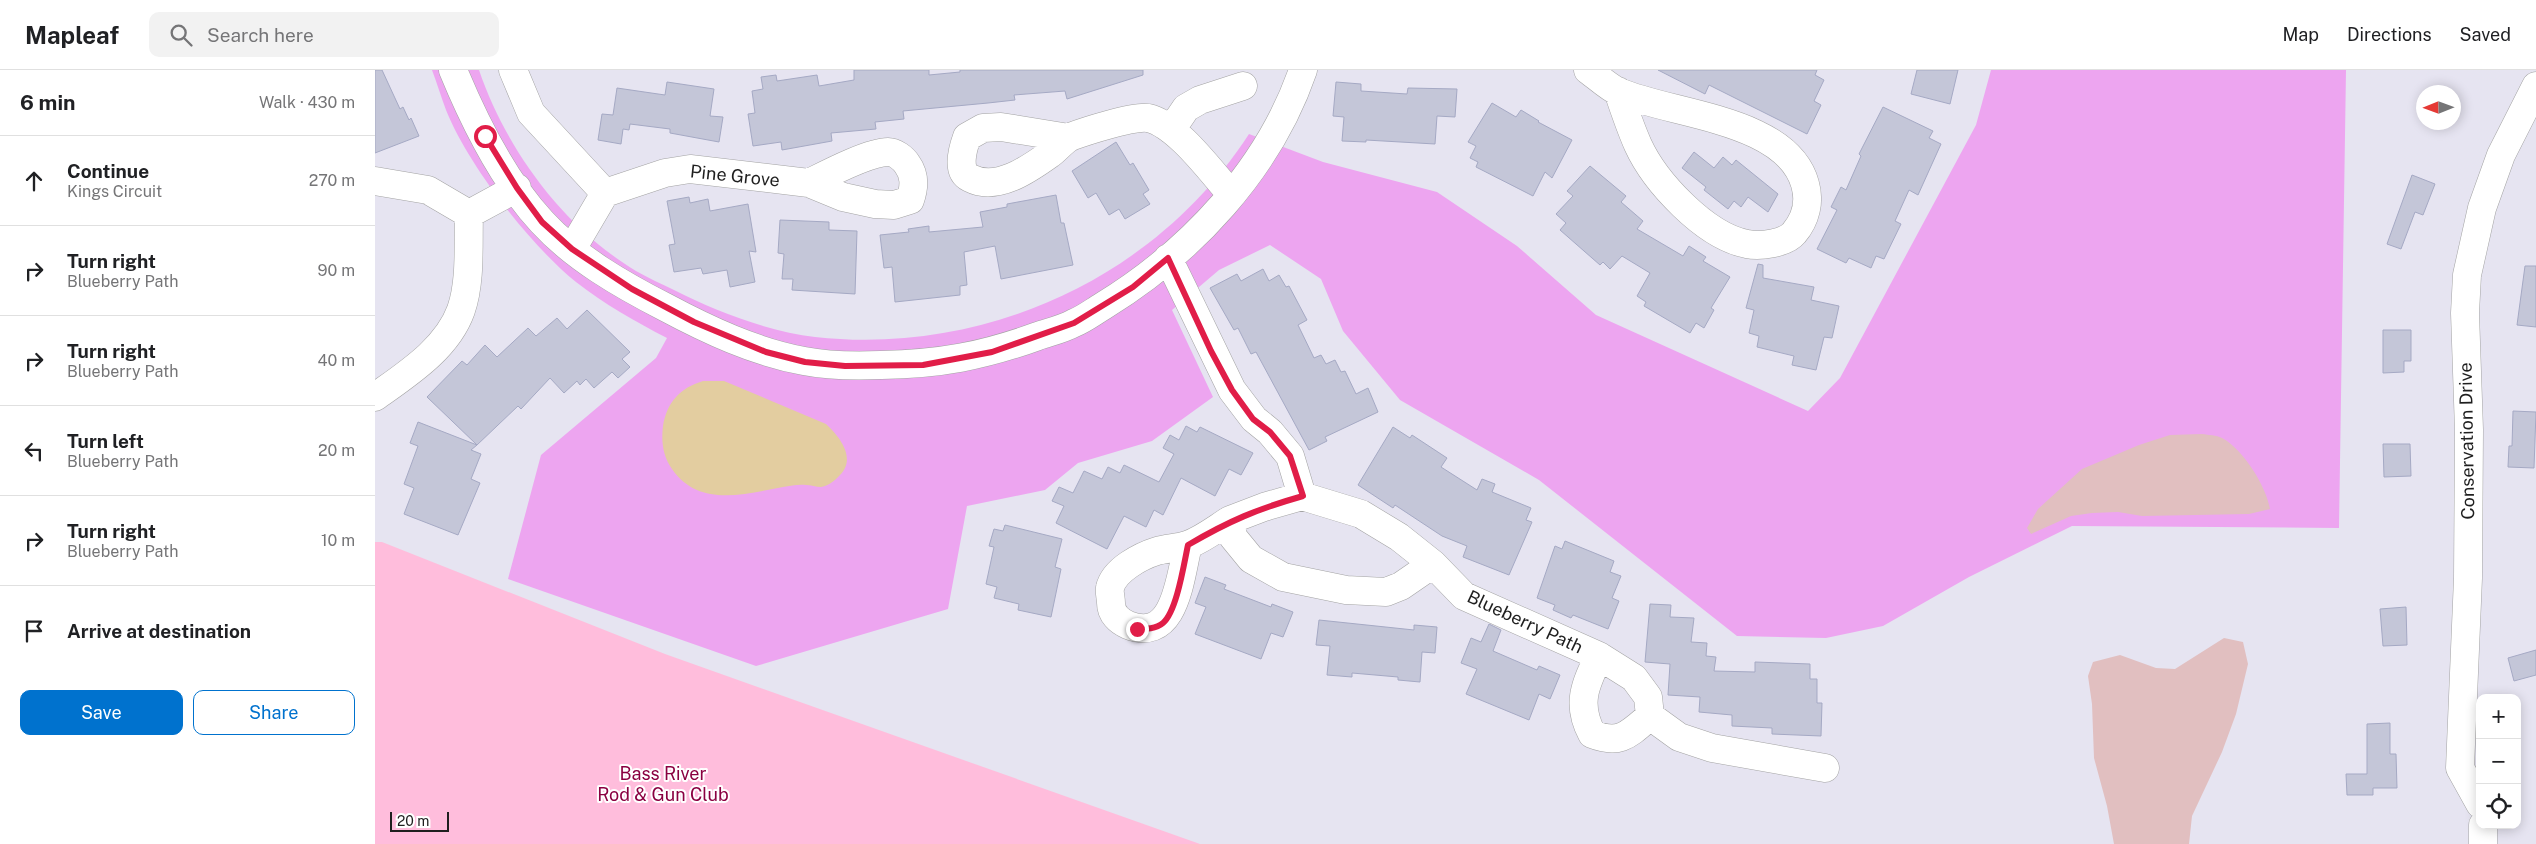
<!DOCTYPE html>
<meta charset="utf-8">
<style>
body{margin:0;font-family:"Public Sans",sans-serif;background:#f2f2f2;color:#202124}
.controls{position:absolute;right:15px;bottom:15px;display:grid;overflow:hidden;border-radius:10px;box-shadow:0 2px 12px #0003}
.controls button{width:45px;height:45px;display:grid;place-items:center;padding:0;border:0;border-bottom:1px solid #e0e0e0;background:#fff;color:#202124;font:25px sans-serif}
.compass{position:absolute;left:2041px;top:15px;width:45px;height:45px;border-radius:50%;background:#fff;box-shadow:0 2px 12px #0003;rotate:269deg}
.scale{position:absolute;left:15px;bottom:12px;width:59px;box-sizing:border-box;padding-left:5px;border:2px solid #1f1f1f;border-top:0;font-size:14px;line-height:18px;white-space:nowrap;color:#1f1f1f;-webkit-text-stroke:4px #fff;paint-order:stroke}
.stop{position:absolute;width:15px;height:15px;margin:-11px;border:4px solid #e11d48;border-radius:50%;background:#fff}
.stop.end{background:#e11d48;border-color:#fff;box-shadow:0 1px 5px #0008}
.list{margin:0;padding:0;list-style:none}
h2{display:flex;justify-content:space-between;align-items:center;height:65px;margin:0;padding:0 20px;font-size:21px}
h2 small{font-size:16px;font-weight:400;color:#757577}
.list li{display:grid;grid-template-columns:32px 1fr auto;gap:15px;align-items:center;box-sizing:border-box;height:90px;padding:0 20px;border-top:1px solid #e0e0e0}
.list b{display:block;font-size:19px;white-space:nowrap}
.list p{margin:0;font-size:16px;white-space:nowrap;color:#757577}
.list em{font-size:16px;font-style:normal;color:#757577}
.actions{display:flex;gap:10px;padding:15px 20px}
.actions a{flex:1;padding:11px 0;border:1px solid #0072ce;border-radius:10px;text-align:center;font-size:18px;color:#0072ce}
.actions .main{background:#0072ce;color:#fff}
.icon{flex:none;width:28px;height:28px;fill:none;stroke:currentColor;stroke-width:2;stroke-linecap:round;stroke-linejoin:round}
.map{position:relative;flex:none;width:2161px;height:774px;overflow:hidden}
header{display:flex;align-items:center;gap:30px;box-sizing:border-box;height:70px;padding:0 25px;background:#fff;border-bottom:1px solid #e0e0e0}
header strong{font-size:24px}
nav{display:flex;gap:28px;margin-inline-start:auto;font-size:18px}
.search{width:350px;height:45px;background:#f2f2f2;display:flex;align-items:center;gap:12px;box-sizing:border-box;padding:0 18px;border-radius:10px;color:#757577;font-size:19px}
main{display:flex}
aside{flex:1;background:#fff}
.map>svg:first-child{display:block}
.grass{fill:#eda5f0}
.wetland{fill:#e1bfc0}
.park{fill:#ffbddc}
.water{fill:#e3cda0}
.building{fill:#c4c6d8;stroke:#a5a9c4}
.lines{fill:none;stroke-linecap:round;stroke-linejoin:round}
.minor-casing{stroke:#a3a3a3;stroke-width:29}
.minor{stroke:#fff;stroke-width:28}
.route{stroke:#e11d48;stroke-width:6}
.labels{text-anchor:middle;stroke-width:4;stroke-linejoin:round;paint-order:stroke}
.street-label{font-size:18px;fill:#1f1f1f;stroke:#fff}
.park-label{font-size:18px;fill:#8a0041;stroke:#fff}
</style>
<header>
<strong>Mapleaf</strong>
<div class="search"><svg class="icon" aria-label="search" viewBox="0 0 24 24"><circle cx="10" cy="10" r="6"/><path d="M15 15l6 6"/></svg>Search here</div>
<nav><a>Map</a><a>Directions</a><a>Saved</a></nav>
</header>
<main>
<aside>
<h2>6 min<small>Walk · 430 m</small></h2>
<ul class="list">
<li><svg class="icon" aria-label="ahead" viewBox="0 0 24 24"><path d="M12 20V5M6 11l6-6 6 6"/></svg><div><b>Continue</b><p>Kings Circuit</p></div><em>270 m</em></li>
<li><svg class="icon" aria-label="right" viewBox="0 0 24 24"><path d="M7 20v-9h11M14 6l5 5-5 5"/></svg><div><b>Turn right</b><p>Blueberry Path</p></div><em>90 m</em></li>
<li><svg class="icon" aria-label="right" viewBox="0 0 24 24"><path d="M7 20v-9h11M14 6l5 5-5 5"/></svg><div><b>Turn right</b><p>Blueberry Path</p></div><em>40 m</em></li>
<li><svg class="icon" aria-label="left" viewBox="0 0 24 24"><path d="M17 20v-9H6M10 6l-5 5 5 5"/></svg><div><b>Turn left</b><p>Blueberry Path</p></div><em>20 m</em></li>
<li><svg class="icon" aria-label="right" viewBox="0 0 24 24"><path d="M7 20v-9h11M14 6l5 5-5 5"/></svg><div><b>Turn right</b><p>Blueberry Path</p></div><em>10 m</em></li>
<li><svg class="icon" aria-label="arrive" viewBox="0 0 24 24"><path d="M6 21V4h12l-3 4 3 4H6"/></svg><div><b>Arrive at destination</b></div></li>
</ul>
<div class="actions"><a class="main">Save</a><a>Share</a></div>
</aside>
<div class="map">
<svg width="2161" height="774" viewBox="0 0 2161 774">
<rect width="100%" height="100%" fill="#e6e4f1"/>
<path class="grass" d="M 57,0 L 104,0 C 131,79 188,157 261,201 C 273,208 287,214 299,220 C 340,241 395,262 440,267 C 609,286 781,208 874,64 L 948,92 L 1062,122 L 1142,176 L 1221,245 L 1433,341 L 1465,308 L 1601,55 L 1616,0 L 1971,0 L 1964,458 L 1697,456 L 1594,507 L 1508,556 L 1451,568 L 1362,566 L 1164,410 L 1025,330 L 968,261 L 946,209 L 895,175 L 844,200 L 797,240 L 838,327 L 777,371 L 703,393 L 670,420 L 592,436 L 573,539 L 381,596 L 133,509 L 166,385 L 281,288 L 292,268 C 261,252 229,234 201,212 C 155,175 93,95 71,40 C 66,27 62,13 57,0 Z"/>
<path class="wetland" d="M 1827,364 C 1834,365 1841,365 1847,368 C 1868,379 1891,416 1895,439 L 1874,444 L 1767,446 L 1743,442 L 1717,443 L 1696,446 L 1656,464 L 1652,458 L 1663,439 L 1707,399 L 1764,375 L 1795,365 Z
M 1849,568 L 1868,572 L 1873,594 L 1861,644 L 1847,682 L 1817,746 L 1814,774 L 1739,774 L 1732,736 L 1719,688 L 1717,634 L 1713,606 L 1718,592 L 1745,585 L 1781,598 L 1800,599 Z"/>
<path class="park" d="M 0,472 L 7,472 L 290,584 L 825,774 L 0,774 Z"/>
<path class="water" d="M 328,311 L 349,311 L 451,354 C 464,366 482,388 465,405 C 459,411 455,415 446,417 C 441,417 436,415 431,415 C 423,414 416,416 408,417 C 369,424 324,438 297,399 C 288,386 286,372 288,356 C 292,332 305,318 328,311 Z"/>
<path class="building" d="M 0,0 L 7,0 L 25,39 L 28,37 L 34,50 L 36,48 L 44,66 L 0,83 Z
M 479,0 L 554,0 L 554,5 L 585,2 L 585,0 L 768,0 L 768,5 L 692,29 L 690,21 L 639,25 L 640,30 L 613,33 L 528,41 L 529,49 L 500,52 L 501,59 L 456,63 L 457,71 L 407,80 L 406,72 L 378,76 L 373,44 L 380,43 L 377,21 L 388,19 L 386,7 L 401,5 L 402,11 L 442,5 L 444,16 L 479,10 Z
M 1283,0 L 1442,0 L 1440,5 L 1449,10 L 1439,31 L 1446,35 L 1432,64 L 1334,15 L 1330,24 Z
M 1542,0 L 1583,0 L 1575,34 L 1536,24 Z
M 292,12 L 339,19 L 335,46 L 348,47 L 344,72 L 295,63 L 295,59 L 255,54 L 254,60 L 248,59 L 246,74 L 223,70 L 227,44 L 238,45 L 242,18 L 290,25 Z
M 961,12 L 986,14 L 986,21 L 1032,24 L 1033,18 L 1082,19 L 1080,47 L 1062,46 L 1060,74 L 991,70 L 991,72 L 967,71 L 969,47 L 958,46 Z
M 1117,33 L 1141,47 L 1146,40 L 1164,51 L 1163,52 L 1197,70 L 1177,108 L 1170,102 L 1158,126 L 1101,97 L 1103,92 L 1095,88 L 1101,76 L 1093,72 Z
M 1508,37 L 1558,61 L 1554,68 L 1566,74 L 1543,125 L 1534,120 L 1520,151 L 1526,154 L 1509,189 L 1501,186 L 1496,198 L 1474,188 L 1471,193 L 1442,179 L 1462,140 L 1456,137 L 1466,117 L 1471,120 L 1486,86 L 1484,84 Z
M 741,72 L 755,95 L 758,93 L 774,120 L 768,124 L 775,134 L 750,149 L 744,139 L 734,145 L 721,123 L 713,128 L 697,101 Z
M 1319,82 L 1339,98 L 1348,87 L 1357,95 L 1361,90 L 1403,124 L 1393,142 L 1373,127 L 1366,137 L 1359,131 L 1353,139 L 1329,120 L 1331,117 L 1307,98 Z
M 1215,96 L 1251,126 L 1246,132 L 1268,151 L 1262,159 L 1308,186 L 1314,176 L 1331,187 L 1328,191 L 1355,207 L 1336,238 L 1339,240 L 1329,258 L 1321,253 L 1315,263 L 1269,236 L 1271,232 L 1262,226 L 1275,203 L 1247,186 L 1235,199 L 1228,192 L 1225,195 L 1185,160 L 1191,153 L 1181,144 L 1198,126 L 1192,121 Z
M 2037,105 L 2060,114 L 2048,145 L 2040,142 L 2026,179 L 2012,174 Z
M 681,125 L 686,153 L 689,153 L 698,195 L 626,209 L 620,176 L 589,182 L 592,215 L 585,216 L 585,225 L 520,232 L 517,197 L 509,198 L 505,165 L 534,162 L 533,159 L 554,156 L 554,162 L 608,157 L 605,142 L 632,137 L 632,134 Z
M 314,127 L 315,133 L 333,129 L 335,141 L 373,134 L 381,182 L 374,181 L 380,212 L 355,217 L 352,200 L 328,204 L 326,198 L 299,202 L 294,175 L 300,174 L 292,131 Z
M 405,150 L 454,152 L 454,160 L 482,161 L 480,224 L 417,220 L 418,209 L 407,209 L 409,184 L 403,183 Z
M 1383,194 L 1388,195 L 1388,208 L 1439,217 L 1436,230 L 1464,236 L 1457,268 L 1449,267 L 1441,300 L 1417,295 L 1419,286 L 1382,277 L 1384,266 L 1374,263 L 1379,240 L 1371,238 Z
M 2150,196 L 2161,196 L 2161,257 L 2142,255 Z
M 888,199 L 894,211 L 904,205 L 911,217 L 914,216 L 932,250 L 923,255 L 939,288 L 946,285 L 951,294 L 960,290 L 966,302 L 970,301 L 981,324 L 993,318 L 1003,342 L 950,367 L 952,371 L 934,380 L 881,282 L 876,284 L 863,258 L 859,260 L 835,218 L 862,204 L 866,211 Z
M 212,240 L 255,282 L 247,289 L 255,297 L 243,308 L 237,302 L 219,318 L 211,309 L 205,315 L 202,311 L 189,323 L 175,308 L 146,339 L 143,336 L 102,375 L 52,327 L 87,291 L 92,295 L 110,275 L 122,287 L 153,258 L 161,266 L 182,248 L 192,259 Z
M 2008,260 L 2036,260 L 2036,291 L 2029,291 L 2029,302 L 2008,303 Z
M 2138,341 L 2161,342 L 2159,398 L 2133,397 L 2134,376 L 2137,376 Z
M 43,352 L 102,375 L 96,380 L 106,384 L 96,409 L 105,413 L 83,465 L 29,444 L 39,418 L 29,414 L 43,376 L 35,373 Z
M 811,356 L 822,362 L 825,357 L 878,383 L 866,405 L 854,399 L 840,426 L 806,408 L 788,445 L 779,440 L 771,457 L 749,446 L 732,479 L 681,453 L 689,436 L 677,431 L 684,417 L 698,423 L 709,401 L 727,409 L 733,397 L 745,403 L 749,395 L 784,412 L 799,384 L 788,378 L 795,365 L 804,370 Z
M 1018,357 L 1035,368 L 1037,365 L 1072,388 L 1066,397 L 1102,420 L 1107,409 L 1120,414 L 1117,422 L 1156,438 L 1151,450 L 1157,452 L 1134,505 L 1088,487 L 1092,476 L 1067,466 L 1020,435 L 1018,438 L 983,415 Z
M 2008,374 L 2035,374 L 2036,406 L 2009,407 Z
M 630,455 L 687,469 L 680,497 L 686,499 L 676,547 L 643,540 L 644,534 L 619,528 L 622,517 L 611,514 L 619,477 L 614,476 L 619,459 L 628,461 Z
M 1190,471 L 1239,491 L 1235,502 L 1246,506 L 1237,528 L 1244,531 L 1233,559 L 1198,545 L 1196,548 L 1178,540 L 1180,535 L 1162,528 L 1180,476 L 1187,479 Z
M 830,507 L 851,515 L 849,519 L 896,537 L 897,534 L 918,542 L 908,567 L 896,563 L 886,589 L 820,564 L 831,537 L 820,533 Z
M 1275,534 L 1296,535 L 1295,547 L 1319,548 L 1316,572 L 1332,573 L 1331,586 L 1341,587 L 1339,601 L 1380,602 L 1380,592 L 1435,594 L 1435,609 L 1442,609 L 1442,633 L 1447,633 L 1446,666 L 1397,664 L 1397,658 L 1357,656 L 1357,645 L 1324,642 L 1325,627 L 1293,625 L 1295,594 L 1270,592 Z
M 2031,537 L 2032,575 L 2008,576 L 2005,539 Z
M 944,550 L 1039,560 L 1039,555 L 1062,557 L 1060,583 L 1047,582 L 1045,612 L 1023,610 L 1023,607 L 977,603 L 977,607 L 952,605 L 955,576 L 941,575 Z
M 1114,554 L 1126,560 L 1118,581 L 1162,600 L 1164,596 L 1185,605 L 1175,629 L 1164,624 L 1154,650 L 1091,624 L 1102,599 L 1086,593 L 1096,568 L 1106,572 Z
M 2161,580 L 2161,605 L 2139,611 L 2133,588 Z
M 2015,653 L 2015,684 L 2021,684 L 2022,718 L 1998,718 L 1998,725 L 1972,725 L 1971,704 L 1992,704 L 1992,654 Z"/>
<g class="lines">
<defs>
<path id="minor" d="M 78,0 C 99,51 130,112 167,152 C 200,188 247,215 290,237 C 333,260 380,282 429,291 C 454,296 480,296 506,295 C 565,294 608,286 663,266 C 675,262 688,259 699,253 C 709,249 718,242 728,236 C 816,182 894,99 928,0
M 138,0 L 156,43 L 230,123
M 1213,0 C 1223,7 1233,17 1244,22 C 1298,45 1412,49 1430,114 C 1435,131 1431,149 1419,163 C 1411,173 1385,177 1372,174 C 1330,166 1280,112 1263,75 C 1255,57 1249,39 1243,21
M 796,60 L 811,38 L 825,30 L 868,16
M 694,68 L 626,57 L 608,58 L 592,67 C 588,78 581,101 595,108 C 622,122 654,99 675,84 C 682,79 688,71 695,67 C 711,61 758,46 773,48 C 802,54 837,103 856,124
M 0,111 L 53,120 L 94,144 L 142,118
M 197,179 L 230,123 L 290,103 L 315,99 L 434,113 L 468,127 L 500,134 L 519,135 L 535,130 C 540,116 540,105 532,94 C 528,88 520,82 513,82 C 494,82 452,104 434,113
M 793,188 L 857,320 L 879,349 L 895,362 L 915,386 L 927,426
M 0,327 C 32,304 72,279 86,240 C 96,211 93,175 94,144
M 855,450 L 889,437 L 927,426 L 986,444 L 1024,467 L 1058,494
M 813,475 C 805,506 801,574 753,555 C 744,551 736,544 736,533 C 736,528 734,522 735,518 C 739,500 766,486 782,481 C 792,478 803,478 812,475 C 827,470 842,458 855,450 L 858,467 L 876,489 L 908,507 L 971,520 L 1011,522 L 1026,516 L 1058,494 L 1089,526 L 1224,586
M 1275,646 C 1253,665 1245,675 1217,664 C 1201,634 1210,615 1224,586 L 1259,608 L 1273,627 L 1275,646 L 1304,667 L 1337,678 L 1450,698
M 2105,734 L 2085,698 L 2093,508 L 2094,360 L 2090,243 L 2092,205 L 2107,138 L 2126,85 L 2161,16
M 2108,755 L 2108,774"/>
</defs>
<use href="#minor" class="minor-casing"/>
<use href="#minor" class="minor"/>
</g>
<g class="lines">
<path class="route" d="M 110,66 L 142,118 L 167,152 L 197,179 L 257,219 L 319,252 L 391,282 L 430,292 L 470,296 L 548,295 L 617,282 L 699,253 L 758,217 L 793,188 L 836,281 L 857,320 L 878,349 L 895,362 L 915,386 L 928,426 C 882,439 854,451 813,475 C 809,493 802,541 788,553 C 781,559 771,559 762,559"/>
</g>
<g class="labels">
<g class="street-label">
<text transform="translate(360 106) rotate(6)" y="6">Pine Grove</text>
<text transform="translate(2092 371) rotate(-91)" y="6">Conservation Drive</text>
<text transform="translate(1150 552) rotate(25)" y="6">Blueberry Path</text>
</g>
<g class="park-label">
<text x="288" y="710">Bass River<tspan x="288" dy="21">Rod &amp; Gun Club</tspan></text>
</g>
</g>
</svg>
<div class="controls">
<button>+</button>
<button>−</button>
<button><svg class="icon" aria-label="locate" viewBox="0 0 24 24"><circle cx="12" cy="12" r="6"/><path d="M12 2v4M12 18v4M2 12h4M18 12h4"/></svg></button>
</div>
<svg class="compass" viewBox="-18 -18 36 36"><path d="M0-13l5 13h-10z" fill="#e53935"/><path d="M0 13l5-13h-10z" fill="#757577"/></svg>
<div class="scale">20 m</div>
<div class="stop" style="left:110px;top:66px"></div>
<div class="stop end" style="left:762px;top:559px"></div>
</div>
</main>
